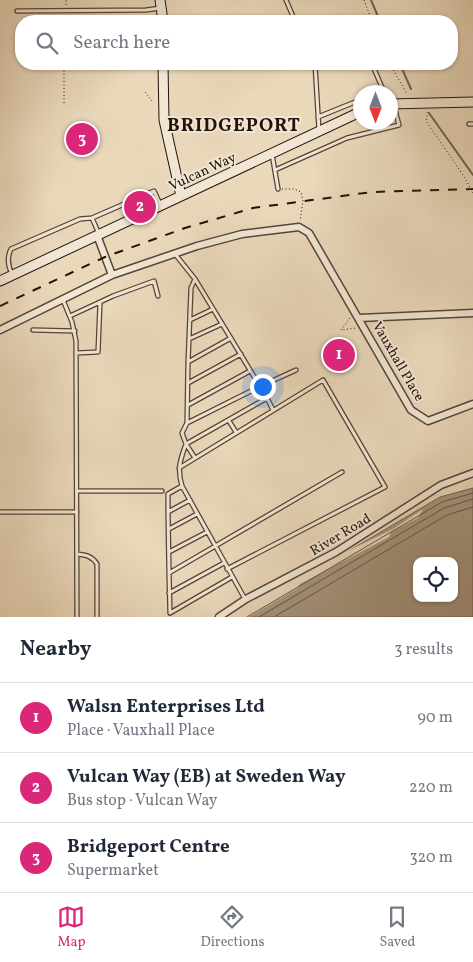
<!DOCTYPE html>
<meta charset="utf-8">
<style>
body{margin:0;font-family:Vollkorn,serif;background:#f6f6f7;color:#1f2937}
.controls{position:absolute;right:15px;bottom:15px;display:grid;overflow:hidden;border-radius:10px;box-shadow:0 1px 4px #0004}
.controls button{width:45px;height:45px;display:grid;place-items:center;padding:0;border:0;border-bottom:1px solid #e0e1e3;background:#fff;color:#1f2937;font:25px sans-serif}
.compass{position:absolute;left:353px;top:85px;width:45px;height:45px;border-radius:50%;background:#fff;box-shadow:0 1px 4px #0004;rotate:180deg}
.you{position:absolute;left:262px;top:386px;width:18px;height:18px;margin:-12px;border:4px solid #fff;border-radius:50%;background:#1a73e8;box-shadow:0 0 0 8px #1a73e833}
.badge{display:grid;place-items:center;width:32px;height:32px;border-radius:50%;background:#db2777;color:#fff;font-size:16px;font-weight:700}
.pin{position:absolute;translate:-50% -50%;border:2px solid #fff;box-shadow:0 1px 5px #0006}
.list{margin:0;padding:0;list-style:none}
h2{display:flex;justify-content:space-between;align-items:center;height:65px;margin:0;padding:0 20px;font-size:21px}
h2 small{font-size:16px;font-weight:400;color:#747a83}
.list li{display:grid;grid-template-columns:32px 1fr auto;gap:15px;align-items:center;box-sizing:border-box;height:70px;padding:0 20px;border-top:1px solid #e0e1e3}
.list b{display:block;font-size:19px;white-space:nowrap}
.list p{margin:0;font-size:16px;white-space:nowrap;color:#747a83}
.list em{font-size:16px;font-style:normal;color:#747a83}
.icon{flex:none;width:28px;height:28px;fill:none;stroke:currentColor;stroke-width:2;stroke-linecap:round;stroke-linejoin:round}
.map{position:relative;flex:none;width:473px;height:617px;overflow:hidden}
.search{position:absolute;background:#fff;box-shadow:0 1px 4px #0004;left:15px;right:15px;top:15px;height:55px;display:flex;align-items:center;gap:12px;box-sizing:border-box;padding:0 18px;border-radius:20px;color:#747a83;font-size:19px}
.sheet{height:275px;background:#fff}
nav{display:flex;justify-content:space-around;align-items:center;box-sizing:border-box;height:70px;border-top:1px solid #e0e1e3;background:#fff;font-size:14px;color:#747a83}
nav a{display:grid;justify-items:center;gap:2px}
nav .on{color:#db2777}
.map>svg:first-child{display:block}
.water{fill:#a6957f;stroke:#716151;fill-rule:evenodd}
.pier{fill:#ead8bb}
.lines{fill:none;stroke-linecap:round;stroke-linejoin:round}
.shore{stroke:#645445;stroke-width:1}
.stream{stroke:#716151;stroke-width:2}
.lane-casing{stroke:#544437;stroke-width:5.5}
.street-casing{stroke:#544437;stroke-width:9}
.secondary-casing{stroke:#22120b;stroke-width:11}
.path{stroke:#22120b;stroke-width:1;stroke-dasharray:1 2.5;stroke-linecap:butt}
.lane{stroke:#f1e6d3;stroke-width:3}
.street{stroke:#f1e6d3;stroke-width:6}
.secondary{stroke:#f1e6d3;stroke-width:9}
.rail{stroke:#22120b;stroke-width:2;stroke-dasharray:9 9;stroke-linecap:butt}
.labels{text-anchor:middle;stroke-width:4;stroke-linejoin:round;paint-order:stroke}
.street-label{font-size:14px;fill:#22120b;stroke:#f1e6d3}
.district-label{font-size:19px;font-weight:bold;letter-spacing:1px;fill:#22120b;stroke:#f1e6d3}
</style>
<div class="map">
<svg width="473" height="617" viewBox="0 0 473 617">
<rect width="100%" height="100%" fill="#ead8bb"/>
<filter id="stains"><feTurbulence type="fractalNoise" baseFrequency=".004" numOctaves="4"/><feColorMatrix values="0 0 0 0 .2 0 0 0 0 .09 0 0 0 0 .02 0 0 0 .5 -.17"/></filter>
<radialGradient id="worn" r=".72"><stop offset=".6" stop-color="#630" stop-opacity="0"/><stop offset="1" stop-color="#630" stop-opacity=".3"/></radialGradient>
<path class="water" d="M 473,488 L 473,617 L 237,617 L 440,497 ZM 417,561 L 454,561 L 454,598 L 417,598 Z"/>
<path class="pier" d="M 423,509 L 418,518 L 391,532 L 389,537 L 300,584 L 298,588 L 249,617 L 234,617 L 331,559 L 393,529 Z"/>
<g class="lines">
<path class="shore" d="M 247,617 L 442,502 L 473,493
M 259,617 L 444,508 L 473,499
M 274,617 L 447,515 L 473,507"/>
<path class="stream" d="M 371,0 L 380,21
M 400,64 L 411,89
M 429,113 L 473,175"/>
<defs>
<path id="lane" d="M 286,0 L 295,21
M 17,11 L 146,10 L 161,8
M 315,64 L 319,130
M 372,64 L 384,92
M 318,117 L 360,100
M 469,124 L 473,124
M 272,154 L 278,189
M 275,170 L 347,138 L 399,125 L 394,106
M 92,218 L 99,234
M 175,254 L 195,279 L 267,398 L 186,444 C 180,460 177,469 182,486 L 245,599
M 12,274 C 8,266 7,257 11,249 L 80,219 L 92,218 L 154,191 L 160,204
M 63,300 L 72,322 L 76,341 L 77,617
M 70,316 L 113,296 L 154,281 L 158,296
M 190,320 L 213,309
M 33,330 L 75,331
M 189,339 L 222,324
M 76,353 L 98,352 L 100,303
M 188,362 L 231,338
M 188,383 L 241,354
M 267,398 L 273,410
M 188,405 L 250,371
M 229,421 L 236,432
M 187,423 L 188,363 L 191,288 L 195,279
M 195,458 L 186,444 L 182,433 L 187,423 L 261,386 L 296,370
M 179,468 L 323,380 L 385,487 L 227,569
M 77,491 L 162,491
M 0,512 L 77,512
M 168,512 L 168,494 L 182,486
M 169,529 L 197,514
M 169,552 L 207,532
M 77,554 C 86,555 92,556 97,564 L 97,617
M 169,572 L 168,512 L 190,500
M 232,577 L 170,613 L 169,573 L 342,472
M 169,593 L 224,563"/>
<path id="street" d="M 97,235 L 112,275
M 359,318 L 473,313
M 0,330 L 112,275 L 197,246 L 242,234 L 299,227 L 309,233 L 411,410 L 428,421 L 473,404
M 219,617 L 246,599 L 336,552 L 441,485 L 473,473"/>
<path id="secondary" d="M 160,0 L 163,21
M 163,64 L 164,120 L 181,196
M 390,104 L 473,102
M 0,281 L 360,112"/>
</defs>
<use href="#lane" class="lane-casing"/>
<use href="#street" class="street-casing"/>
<use href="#secondary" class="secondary-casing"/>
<path class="path" d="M 364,0 L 372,21
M 66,5 L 66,0
M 64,21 L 64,15
M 390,64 L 407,94
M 145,92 L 152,101
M 64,103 L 64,64
M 428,112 L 426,121 L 465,178 L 473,193
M 282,189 L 294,189 L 301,192 L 303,201 L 300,221
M 350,318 L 341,330 L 356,328"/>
<use href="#lane" class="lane"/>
<use href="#street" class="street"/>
<use href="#secondary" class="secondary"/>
<path class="rail" d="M 0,306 L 105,257 L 185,228 L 253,208 L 372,192 L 473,189"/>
</g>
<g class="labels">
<g class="street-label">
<text transform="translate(202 171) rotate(-25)" y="5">Vulcan Way</text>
<text transform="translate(399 361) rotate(60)" y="5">Vauxhall Place</text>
<text transform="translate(340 534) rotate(-31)" y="5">River Road</text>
</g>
<g class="district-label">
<text x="234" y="131">BRIDGEPORT</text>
</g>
</g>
<rect width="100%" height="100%" filter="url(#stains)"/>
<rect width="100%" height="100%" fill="url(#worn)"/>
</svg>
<div class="controls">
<button><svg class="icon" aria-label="locate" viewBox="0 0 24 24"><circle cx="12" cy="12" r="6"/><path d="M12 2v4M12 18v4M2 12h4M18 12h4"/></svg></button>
</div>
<svg class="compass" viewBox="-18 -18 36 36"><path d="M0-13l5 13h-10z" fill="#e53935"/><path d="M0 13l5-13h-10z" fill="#747a83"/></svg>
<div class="you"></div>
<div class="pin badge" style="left:339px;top:355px">1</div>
<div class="pin badge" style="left:140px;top:207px">2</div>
<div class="pin badge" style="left:82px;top:139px">3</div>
<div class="search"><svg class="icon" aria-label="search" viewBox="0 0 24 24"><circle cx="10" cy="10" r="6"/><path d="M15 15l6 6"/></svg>Search here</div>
</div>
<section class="sheet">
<h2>Nearby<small>3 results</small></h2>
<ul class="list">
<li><span class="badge">1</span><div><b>Walsn Enterprises Ltd</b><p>Place · Vauxhall Place</p></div><em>90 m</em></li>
<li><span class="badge">2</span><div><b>Vulcan Way (EB) at Sweden Way</b><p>Bus stop · Vulcan Way</p></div><em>220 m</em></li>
<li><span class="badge">3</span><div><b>Bridgeport Centre</b><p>Supermarket</p></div><em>320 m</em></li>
</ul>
</section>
<nav>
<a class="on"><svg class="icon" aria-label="map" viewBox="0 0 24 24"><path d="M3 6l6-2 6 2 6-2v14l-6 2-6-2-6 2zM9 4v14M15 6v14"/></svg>Map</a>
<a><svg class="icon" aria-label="directions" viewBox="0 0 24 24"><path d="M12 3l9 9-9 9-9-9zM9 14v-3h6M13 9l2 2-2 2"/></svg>Directions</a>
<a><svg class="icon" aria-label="saved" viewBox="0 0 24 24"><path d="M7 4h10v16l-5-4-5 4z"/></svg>Saved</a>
</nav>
